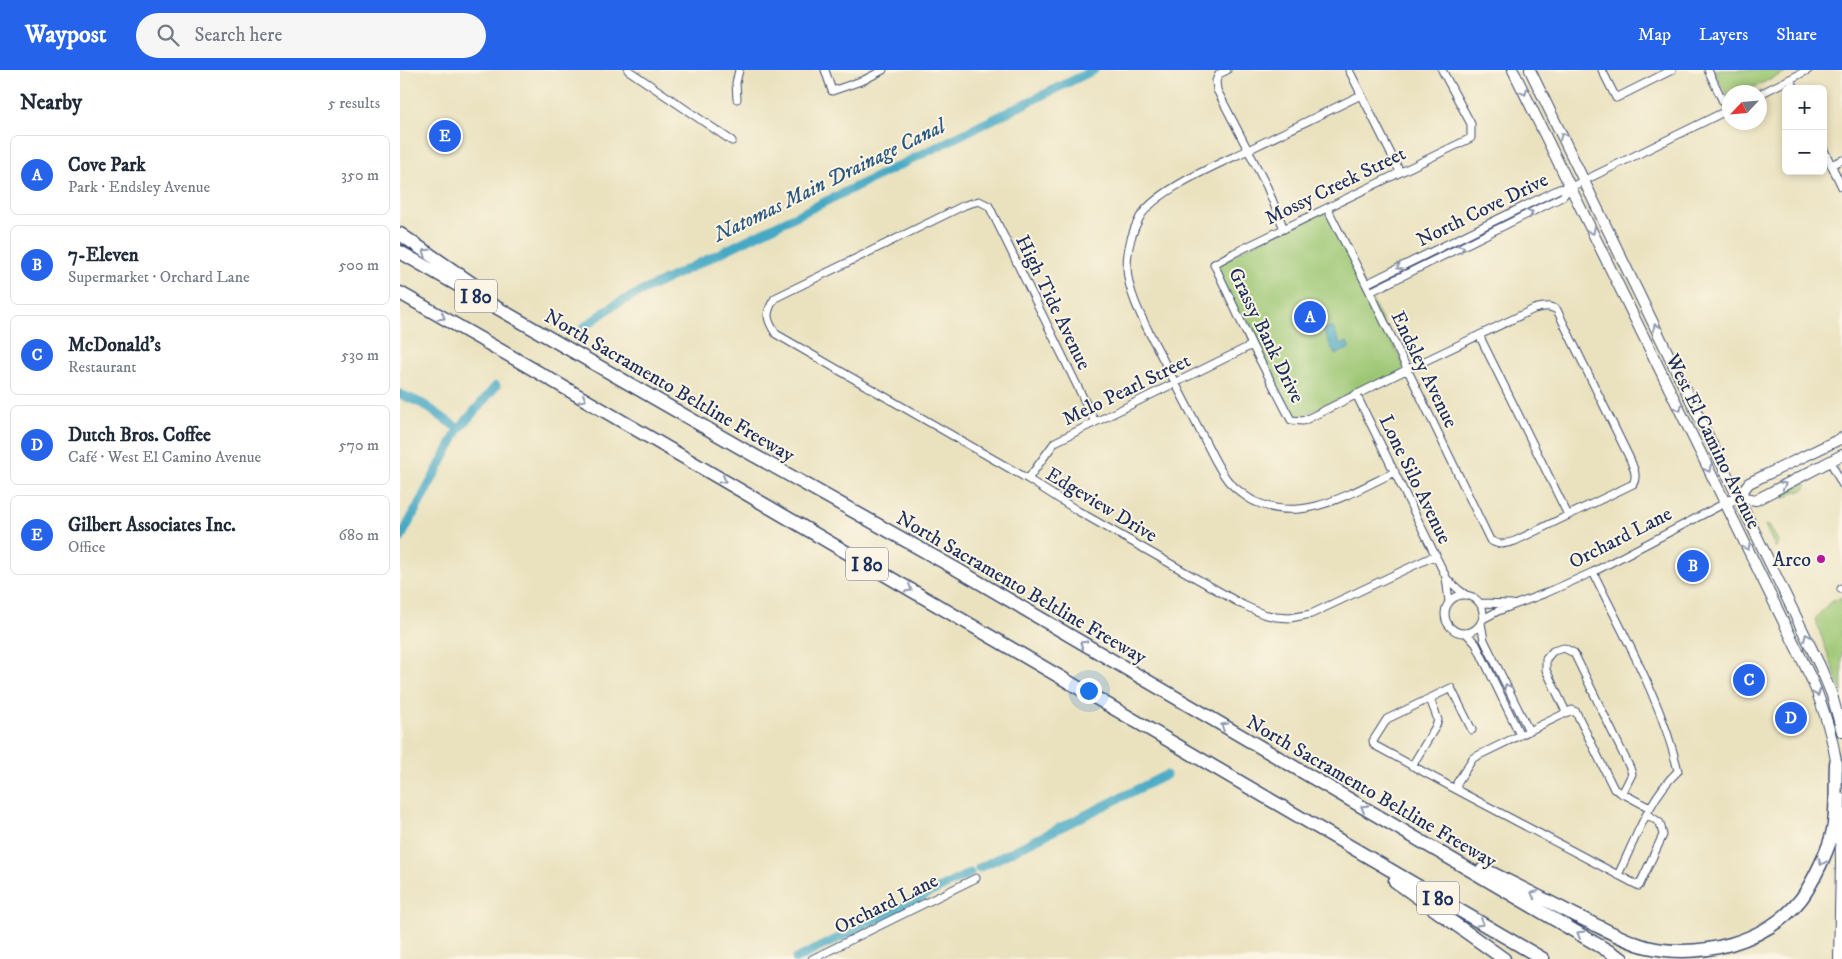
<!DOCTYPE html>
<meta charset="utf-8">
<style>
body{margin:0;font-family:"IM FELL DW Pica",serif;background:#f6f6f7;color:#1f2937}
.controls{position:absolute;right:15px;top:15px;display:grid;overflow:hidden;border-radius:8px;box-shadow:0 2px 8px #0003}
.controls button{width:45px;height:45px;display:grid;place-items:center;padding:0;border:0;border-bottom:1px solid #e0e1e3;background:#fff;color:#1f2937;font:25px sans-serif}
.compass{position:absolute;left:1322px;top:15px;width:45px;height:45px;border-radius:50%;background:#fff;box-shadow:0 2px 8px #0003;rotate:244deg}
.you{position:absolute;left:688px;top:620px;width:18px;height:18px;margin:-12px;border:4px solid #fff;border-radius:50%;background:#1a73e8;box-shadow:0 0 0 8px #1a73e833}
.badge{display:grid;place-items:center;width:32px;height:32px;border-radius:50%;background:#2563eb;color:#fff;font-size:16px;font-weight:700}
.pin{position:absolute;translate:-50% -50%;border:2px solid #fff;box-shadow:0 1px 5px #0006}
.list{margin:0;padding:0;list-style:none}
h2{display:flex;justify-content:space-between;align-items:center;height:65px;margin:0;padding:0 20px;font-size:21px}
h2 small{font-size:16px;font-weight:400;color:#747a83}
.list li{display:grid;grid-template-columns:32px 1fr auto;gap:15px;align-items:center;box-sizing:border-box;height:80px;margin:0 10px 10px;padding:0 10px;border:1px solid #e0e1e3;border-radius:8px}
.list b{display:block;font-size:19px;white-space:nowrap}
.list p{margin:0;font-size:16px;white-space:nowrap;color:#747a83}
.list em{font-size:16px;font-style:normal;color:#747a83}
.icon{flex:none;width:28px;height:28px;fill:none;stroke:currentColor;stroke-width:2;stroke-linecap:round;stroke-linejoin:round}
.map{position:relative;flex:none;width:1442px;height:889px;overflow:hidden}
header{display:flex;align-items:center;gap:30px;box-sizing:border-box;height:70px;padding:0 25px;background:#2563eb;color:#fff}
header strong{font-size:24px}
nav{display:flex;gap:28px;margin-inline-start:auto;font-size:18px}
.search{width:350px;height:45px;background:#f6f6f7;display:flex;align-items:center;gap:12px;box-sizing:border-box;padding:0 18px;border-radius:28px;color:#747a83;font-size:19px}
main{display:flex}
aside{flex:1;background:#fff}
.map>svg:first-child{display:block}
.green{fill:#9dc774;stroke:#5c7b69}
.water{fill:#44a8c4;stroke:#306c91}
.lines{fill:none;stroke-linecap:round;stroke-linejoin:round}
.canal{stroke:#44a8c4;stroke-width:9}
.street-casing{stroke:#3a4a6d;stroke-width:9}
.secondary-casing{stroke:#3a4a6d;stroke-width:12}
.highway-casing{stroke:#3a4a6d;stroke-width:15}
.street{stroke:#fff;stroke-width:7}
.secondary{stroke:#fff;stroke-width:10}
.highway{stroke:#fff;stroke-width:12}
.oneway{stroke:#8d97ae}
.poi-dot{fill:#b5179e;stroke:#fcf5e5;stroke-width:2}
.labels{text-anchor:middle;stroke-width:4;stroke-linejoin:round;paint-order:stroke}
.shield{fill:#fcf5e5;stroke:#5e6a86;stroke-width:1}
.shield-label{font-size:19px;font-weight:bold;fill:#1b2f5e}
.street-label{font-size:20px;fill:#1b2f5e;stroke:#fcf5e5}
.poi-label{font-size:20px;fill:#1b2f5e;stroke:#fcf5e5;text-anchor:end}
.water-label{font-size:21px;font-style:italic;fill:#295982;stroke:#fcf5e5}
</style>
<header>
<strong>Waypost</strong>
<div class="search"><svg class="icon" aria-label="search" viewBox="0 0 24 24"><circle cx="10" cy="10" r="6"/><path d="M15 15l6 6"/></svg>Search here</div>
<nav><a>Map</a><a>Layers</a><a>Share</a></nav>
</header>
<main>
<aside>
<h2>Nearby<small>5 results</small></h2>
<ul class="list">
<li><span class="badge">A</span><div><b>Cove Park</b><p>Park · Endsley Avenue</p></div><em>350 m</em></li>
<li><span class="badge">B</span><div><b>7-Eleven</b><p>Supermarket · Orchard Lane</p></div><em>500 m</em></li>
<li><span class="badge">C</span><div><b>McDonald's</b><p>Restaurant</p></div><em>530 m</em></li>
<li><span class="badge">D</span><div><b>Dutch Bros. Coffee</b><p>Café · West El Camino Avenue</p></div><em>570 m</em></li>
<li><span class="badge">E</span><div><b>Gilbert Associates Inc.</b><p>Office</p></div><em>680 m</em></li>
</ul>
</aside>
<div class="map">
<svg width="1442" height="889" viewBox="0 0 1442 889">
<rect width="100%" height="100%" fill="#fcf5e5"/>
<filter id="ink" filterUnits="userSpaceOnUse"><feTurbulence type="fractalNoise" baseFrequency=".02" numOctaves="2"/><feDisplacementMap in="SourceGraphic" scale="10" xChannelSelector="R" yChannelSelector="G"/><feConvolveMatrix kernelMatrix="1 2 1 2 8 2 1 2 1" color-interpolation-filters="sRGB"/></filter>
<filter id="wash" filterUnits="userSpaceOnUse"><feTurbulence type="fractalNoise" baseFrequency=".0096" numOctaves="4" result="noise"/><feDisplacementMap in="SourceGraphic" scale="20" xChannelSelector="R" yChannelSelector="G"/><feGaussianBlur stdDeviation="1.12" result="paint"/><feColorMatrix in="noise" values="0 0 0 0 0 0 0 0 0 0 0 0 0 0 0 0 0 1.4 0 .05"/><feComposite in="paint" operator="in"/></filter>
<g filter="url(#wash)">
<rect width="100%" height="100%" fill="#eae2bf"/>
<path class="green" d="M 1314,0 L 1390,0 L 1343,22 L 1330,22 L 1329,29 Z
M 927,138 L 1006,300 L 891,350 L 814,194 Z
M 1407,412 L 1405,419 L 1399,422 L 1396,421 L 1385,428 L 1379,425 Z
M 1365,455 L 1370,457 L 1379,472 L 1377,477 L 1375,477 Z
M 1442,527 L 1442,623 L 1415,549 L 1429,533 Z"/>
<path class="water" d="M 932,256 L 941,275 L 947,272 L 950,278 L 935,285 L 923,260 Z"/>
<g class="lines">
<path class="canal" d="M 183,258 L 214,235 L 694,0
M 0,324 L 23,334 L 59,359
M 0,469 L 59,359 L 96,316
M 579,798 L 766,705
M 396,889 L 570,803"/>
</g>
</g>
<g filter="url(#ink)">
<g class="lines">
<defs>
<path id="street" d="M 228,0 L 332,71
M 425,0 L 432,21 L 464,10 L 483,0
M 827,0 L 819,4 L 816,11 L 817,20 L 848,80 C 819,94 756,120 740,147 C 731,163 727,179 727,198 C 728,223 743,250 754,272 C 769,301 784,330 799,359 C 808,375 817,398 829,412 C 835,418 848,429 856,432 C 904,454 952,422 995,402
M 949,0 L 1000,102
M 1202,0 L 1216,28 L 1272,0
M 1308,0 L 1327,40
M 1390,9 L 1394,19
M 1360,24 L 1408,0
M 337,29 L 336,13 L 339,0
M 1423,78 L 1442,117
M 1431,95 L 1442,90
M 927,138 L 966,214 L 1090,470 C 1099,476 1105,474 1115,471 L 1233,414 C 1238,406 1233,397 1230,389 L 1157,240 C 1149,235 1143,237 1134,239 L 1006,300 L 903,351 L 891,350 L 852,275 L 814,194 L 834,183 L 1071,68 L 1071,54 L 1042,0
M 884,159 L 867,117 L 848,80 L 961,25
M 966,214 L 1159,119 L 1171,117 L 1330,39
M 970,222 L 1162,127 L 1171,117
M 1079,265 L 1168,445
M 956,324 L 1046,507 L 1049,532
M 695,352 L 589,136 L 579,131 L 565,135 L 375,228 C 365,243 366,249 376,264 L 628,409 L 678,441 L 843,535 L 863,544 L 876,547 L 890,548 L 911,544 L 1036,485
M 1430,391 L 1442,414
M 628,409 L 655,372 L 852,275
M 1193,502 C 1224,566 1262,631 1278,701 C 1249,728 1235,770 1218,805 L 1057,720 L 1057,713 L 1073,688 L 1172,640 L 1176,642 L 1214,719 L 1250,738
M 1046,508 L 1059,520 L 1066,525
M 1441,519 L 1442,518
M1045 544a19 19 0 1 1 38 0a19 19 0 1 1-38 0Z
M 1080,533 L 1112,534
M 1083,549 L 1098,541 L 1146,523 L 1193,502 L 1325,433
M 1081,553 L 1084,570 L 1129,661
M 1066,563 L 1076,574 L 1120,665
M 1166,642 L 1146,600 L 1146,589 L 1153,581 L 1164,578 L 1174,583 L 1230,698 L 1232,704 L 1222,724
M 1012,696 L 1036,656 L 1038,650 L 1030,629
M 1057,720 L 974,675 L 973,671 L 987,649 L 1051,618 L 1072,660
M 1218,805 L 1239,816 L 1263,765 L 1260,753 L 1247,744
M 412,889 L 576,808"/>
<path id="secondary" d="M 1113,0 L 1412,610 C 1424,639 1433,667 1437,698
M 1130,0 L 1420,596 L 1432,625 L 1442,662
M 1338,427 L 1356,430 L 1442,385
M 1325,433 L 1338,427 L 1349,413 L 1442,368
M 1439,889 L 1441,794 L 1440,728"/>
<path id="highway" d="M 0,164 L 83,221
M 0,182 L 348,382 L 558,500 L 1222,889
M 0,223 L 112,287 L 1143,889
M 1083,799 C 1116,815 1149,832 1181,848 C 1203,858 1224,871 1247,877 C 1300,889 1366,873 1401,829 C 1410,817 1417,802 1423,789 C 1427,780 1431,770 1433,760 C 1437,741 1435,713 1436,693
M 995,811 L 1104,889"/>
</defs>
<use href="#street" class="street-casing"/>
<use href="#secondary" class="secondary-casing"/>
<use href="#highway" class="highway-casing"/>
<use href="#street" class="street"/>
<use href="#secondary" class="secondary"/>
<use href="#highway" class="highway"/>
</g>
<defs><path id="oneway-chevron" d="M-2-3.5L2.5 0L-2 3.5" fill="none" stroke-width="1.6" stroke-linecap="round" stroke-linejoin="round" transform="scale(1.25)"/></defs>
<g class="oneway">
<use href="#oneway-chevron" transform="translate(1124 22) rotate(64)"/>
<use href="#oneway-chevron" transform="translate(1163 66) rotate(-116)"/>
<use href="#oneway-chevron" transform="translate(1130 143) rotate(-28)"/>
<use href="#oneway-chevron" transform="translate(1192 161) rotate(64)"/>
<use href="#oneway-chevron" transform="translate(1061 178) rotate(-26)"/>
<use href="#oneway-chevron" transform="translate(26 182) rotate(-145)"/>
<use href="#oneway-chevron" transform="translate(1000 197) rotate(154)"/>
<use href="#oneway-chevron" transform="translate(42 247) rotate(30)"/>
<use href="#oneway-chevron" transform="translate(1256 257) rotate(-116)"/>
<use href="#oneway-chevron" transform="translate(183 329) rotate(30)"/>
<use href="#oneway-chevron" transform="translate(1279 338) rotate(64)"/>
<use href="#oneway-chevron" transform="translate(1308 399) rotate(64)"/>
<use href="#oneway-chevron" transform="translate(323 410) rotate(30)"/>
<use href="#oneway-chevron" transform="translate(1383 415) rotate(-27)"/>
<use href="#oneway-chevron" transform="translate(1347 477) rotate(64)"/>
<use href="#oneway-chevron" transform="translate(509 519) rotate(30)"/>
<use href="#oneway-chevron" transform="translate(1407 567) rotate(-115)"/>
<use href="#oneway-chevron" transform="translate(683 574) rotate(-150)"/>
<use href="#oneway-chevron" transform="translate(1107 617) rotate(-116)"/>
<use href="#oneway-chevron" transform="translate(1417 623) rotate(68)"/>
<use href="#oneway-chevron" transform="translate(824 656) rotate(-150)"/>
<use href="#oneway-chevron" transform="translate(964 738) rotate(-150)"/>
<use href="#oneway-chevron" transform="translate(1422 792) rotate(113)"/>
<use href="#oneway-chevron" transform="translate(1134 824) rotate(-154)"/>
<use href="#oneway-chevron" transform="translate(1081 853) rotate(30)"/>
<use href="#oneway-chevron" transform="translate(1180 864) rotate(-150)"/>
</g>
</g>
<circle class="poi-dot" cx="1421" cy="489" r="5"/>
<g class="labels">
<g class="shield">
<rect x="55" y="209.5" width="42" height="33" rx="4"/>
<rect x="446" y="477.5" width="42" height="33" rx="4"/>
<rect x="1017" y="811.5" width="42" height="33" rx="4"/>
</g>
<g class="shield-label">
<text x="76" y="233">I 80</text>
<text x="467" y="501">I 80</text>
<text x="1038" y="835">I 80</text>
</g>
<g class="street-label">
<text transform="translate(935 115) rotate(-26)" y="7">Mossy Creek Street</text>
<text transform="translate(1082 139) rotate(-26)" y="7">North Cove Drive</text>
<text transform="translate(654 232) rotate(64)" y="7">High Tide Avenue</text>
<text transform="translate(867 265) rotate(64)" y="7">Grassy Bank Drive</text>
<text transform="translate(1025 299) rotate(64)" y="7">Endsley Avenue</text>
<text transform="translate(270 315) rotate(30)" y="7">North Sacramento Beltline Freeway</text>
<text transform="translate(726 319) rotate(-26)" y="7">Melo Pearl Street</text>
<text transform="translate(1314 371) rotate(64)" y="7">West El Camino Avenue</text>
<text transform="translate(1016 409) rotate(64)" y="7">Lone Silo Avenue</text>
<text transform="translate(702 434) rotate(31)" y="7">Edgeview Drive</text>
<text transform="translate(1220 467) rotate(-27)" y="7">Orchard Lane</text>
<text transform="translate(622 517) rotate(30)" y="7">North Sacramento Beltline Freeway</text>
<text transform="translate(972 721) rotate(30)" y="7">North Sacramento Beltline Freeway</text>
<text transform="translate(486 833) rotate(-26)" y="7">Orchard Lane</text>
</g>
<g class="poi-label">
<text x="1411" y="496">Arco</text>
</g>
<g class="water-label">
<text transform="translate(429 110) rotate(-26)" y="7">Natomas Main Drainage Canal</text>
</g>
</g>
</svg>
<div class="controls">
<button>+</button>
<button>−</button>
</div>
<svg class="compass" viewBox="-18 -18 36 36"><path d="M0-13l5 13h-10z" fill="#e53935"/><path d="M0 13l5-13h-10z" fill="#747a83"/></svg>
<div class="you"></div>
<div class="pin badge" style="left:910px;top:247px">A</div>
<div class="pin badge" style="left:1293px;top:496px">B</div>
<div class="pin badge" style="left:1349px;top:610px">C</div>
<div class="pin badge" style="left:1391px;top:648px">D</div>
<div class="pin badge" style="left:45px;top:66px">E</div>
</div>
</main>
